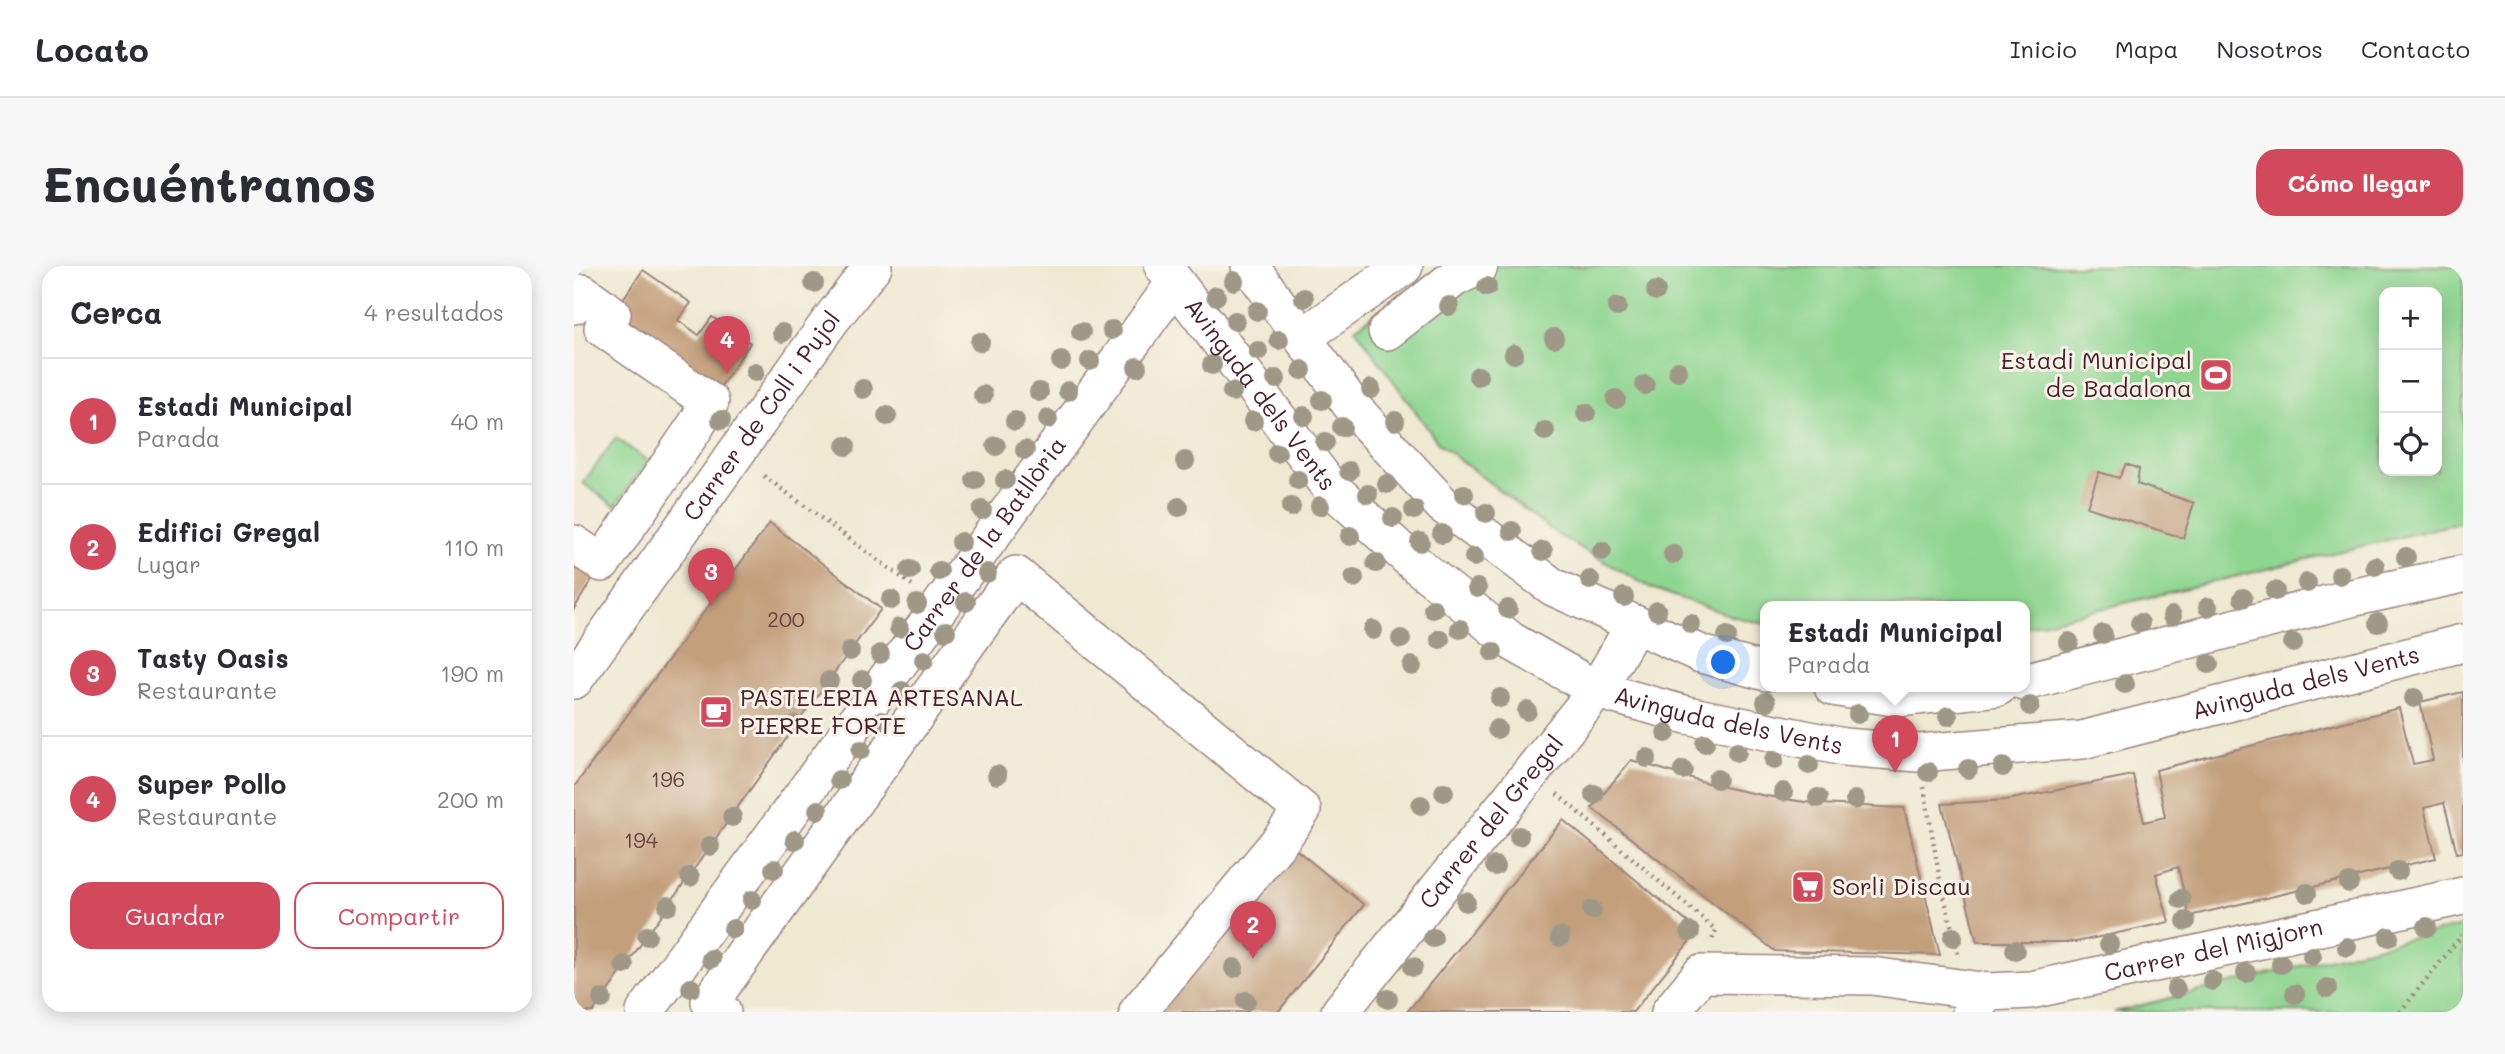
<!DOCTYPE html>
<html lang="es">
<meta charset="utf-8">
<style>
body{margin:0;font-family:Mali,sans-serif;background:#f7f7f7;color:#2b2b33}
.controls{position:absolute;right:21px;top:21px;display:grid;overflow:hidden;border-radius:14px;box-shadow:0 4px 18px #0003}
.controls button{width:63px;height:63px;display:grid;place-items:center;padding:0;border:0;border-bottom:2px solid #e1e1e2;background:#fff;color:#2b2b33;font:35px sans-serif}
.you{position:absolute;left:1150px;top:397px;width:24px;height:24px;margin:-18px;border:5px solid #fff;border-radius:50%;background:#1a73e8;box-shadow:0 0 0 10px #1a73e833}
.badge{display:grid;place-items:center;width:46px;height:46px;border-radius:50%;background:#d1495b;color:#fff;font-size:23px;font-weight:700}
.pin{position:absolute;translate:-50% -58px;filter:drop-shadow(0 2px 4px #0008)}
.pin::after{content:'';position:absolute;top:37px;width:24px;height:21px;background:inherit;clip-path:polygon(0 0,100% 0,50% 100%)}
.popup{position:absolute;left:1186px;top:335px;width:270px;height:91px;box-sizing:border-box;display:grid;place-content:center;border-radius:14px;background:#fff;filter:drop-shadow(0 2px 5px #0005);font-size:23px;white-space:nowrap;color:#7c7c81}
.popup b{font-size:26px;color:#2b2b33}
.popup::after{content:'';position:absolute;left:50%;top:100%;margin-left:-14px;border:14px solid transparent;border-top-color:#fff}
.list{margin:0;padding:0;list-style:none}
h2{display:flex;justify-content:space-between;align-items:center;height:91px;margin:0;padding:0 28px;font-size:30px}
h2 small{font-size:23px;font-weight:400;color:#7c7c81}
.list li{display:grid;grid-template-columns:46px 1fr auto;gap:21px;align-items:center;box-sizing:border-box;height:126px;padding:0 28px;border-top:2px solid #e1e1e2}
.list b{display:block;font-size:26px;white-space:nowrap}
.list p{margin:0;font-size:23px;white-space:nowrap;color:#7c7c81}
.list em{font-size:23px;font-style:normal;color:#7c7c81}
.actions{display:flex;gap:14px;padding:21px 28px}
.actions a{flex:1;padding:16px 0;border:2px solid #d1495b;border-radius:21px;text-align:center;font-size:24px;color:#d1495b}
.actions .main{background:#d1495b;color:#fff}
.icon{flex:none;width:38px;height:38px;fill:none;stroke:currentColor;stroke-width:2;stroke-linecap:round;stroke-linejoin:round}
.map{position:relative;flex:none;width:1889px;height:746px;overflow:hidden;border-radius:21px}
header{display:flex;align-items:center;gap:42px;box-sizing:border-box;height:98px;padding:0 35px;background:#fff;border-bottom:2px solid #e1e1e2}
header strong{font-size:33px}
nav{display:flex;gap:38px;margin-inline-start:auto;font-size:24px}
.intro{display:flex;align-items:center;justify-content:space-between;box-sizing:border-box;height:168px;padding:0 42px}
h1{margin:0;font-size:49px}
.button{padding:18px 32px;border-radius:21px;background:#d1495b;color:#fff;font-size:24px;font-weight:700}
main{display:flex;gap:42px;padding:0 42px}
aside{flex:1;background:#fff;border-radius:21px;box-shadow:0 4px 18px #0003}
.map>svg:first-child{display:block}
.green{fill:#8ed590;stroke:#6c7a5e;stroke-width:2;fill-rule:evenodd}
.building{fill:#c39f7c}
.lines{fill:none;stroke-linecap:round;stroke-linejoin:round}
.minor-casing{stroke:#9c847e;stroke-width:40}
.path{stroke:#9c847e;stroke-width:4.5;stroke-dasharray:2 5;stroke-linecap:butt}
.minor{stroke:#fff;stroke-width:37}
.tree{fill:#9f9887}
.labels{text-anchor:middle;stroke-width:6;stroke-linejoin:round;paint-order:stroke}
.number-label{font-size:21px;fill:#683f3f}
.poi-label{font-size:24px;fill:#4a1f2b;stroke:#f7f3e8;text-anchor:start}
.street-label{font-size:24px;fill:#4a1f2b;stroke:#f7f3e8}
</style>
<header>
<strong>Locato</strong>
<nav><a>Inicio</a><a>Mapa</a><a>Nosotros</a><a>Contacto</a></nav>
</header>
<div class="intro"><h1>Encuéntranos</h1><a class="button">Cómo llegar</a></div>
<main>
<aside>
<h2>Cerca<small>4 resultados</small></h2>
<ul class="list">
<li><span class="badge">1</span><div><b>Estadi Municipal</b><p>Parada</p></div><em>40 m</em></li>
<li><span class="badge">2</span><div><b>Edifici Gregal</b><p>Lugar</p></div><em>110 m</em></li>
<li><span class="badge">3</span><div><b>Tasty Oasis</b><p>Restaurante</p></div><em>190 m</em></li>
<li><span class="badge">4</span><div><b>Super Pollo</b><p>Restaurante</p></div><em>200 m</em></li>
</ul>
<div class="actions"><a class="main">Guardar</a><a>Compartir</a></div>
</aside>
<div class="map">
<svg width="1889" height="746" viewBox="0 0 1889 746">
<rect width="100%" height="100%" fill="#f7f3e8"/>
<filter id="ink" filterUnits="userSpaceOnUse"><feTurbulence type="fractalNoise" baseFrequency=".0143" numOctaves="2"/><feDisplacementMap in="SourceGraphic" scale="14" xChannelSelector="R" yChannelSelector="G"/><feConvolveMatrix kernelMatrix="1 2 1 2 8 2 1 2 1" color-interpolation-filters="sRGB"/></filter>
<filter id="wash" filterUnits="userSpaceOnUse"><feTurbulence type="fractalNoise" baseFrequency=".00686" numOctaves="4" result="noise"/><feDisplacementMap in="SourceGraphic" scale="28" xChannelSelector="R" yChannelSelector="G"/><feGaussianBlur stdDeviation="1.57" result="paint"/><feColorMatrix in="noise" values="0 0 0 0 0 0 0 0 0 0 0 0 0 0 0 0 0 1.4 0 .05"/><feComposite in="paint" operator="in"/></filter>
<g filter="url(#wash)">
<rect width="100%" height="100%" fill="#efe9d2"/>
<path class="green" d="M 868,0 L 1889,0 L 1889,256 L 1451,361 L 1450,341 L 1192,341 L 1191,358 L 1161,351 L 1077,322 L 984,269 L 865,178 L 781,62 ZM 1810,26 L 1863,26 L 1863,205 L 1810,205 Z
M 42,172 L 74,195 L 41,240 L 9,217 Z
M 1886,660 L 1889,660 L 1889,746 L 1540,746 Z"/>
<g id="blocks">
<path class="building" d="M 69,4 L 117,37 L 104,54 L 125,69 L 138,51 L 176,77 L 136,136 L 29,62 Z
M 1552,198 L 1565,203 L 1563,218 L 1620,237 L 1609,272 L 1513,241 L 1525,206 L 1545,212 Z
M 196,257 L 307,343 L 229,449 L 19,746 L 0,746 L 0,521 Z
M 0,278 L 28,297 L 0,343 Z
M 1889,426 L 1889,586 L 1883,587 L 1870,537 L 1850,542 L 1862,592 L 1615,650 L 1604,601 L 1582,608 L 1595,656 L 1502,676 L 1403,676 L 1368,538 L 1432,534 L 1559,509 L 1570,556 L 1591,551 L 1582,504 L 1825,442 L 1839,498 L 1859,494 L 1846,436 Z
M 1057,494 L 1140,519 L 1192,530 L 1244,538 L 1330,542 L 1366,689 L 1201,685 L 1018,542 Z
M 989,554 L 1124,665 L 1059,746 L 833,746 Z
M 708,572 L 790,639 L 704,746 L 568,746 Z"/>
</g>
</g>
<g filter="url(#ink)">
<use href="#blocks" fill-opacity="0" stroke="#9c847e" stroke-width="2"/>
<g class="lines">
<defs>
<g id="minor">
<path id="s1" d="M 589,0 L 755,220 L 838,295 L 937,375 L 1023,424 L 1113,449 L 1270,481 L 1344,487 L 1508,474 L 1889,377"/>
<path d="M 676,0 L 781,144 L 869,239 L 979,321 L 1127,388 L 1192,406"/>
<path d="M 0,39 L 9,27 L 38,48 L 29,62 L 136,136 L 121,161 L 28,297 L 0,278"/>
<path d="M 813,65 L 880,12 L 905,0"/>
<path d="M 729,71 L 830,0"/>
<path id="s2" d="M 0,414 L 256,55 L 299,0"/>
<path d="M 1450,416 L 1777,332 L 1889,308"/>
<path d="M 1259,421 L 1324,432 L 1424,421"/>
<path id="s3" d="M 71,746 L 601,17"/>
<path d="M 148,746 L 136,736 L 442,309 L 728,544 L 708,572 L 564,746"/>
<path id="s4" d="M 766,746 L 1023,424 L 1061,358"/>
<path d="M 1096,746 L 1127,708 L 1298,710 L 1414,726"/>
<path id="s5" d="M 1397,746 L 1414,726 L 1457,724 L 1889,630"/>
</g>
</defs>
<use href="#minor" class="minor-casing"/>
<path class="path" d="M 190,210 L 338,319
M 1350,521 L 1365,609 L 1384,688
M 983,528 L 1142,664 L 1138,674
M 1826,746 L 1888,669"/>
<use href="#minor" class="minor"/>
</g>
<g class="tree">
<circle cx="660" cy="15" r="10"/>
<circle cx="240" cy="17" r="10"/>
<circle cx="913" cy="21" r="10"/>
<circle cx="1082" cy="25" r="10"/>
<circle cx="642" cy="30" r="10"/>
<circle cx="730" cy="32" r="10"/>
<circle cx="875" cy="40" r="10"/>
<circle cx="1043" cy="41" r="10"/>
<circle cx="683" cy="45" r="10"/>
<circle cx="661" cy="55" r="10"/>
<circle cx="538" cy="64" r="10"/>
<circle cx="507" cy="66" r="10"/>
<circle cx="208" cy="67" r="10"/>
<circle cx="980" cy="72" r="10"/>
<circle cx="705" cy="74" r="10"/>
<circle cx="406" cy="76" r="10"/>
<circle cx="684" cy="85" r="10"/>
<circle cx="940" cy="88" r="10"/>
<circle cx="487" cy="95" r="10"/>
<circle cx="516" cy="95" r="10"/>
<circle cx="638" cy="99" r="10"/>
<circle cx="563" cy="101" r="10"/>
<circle cx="728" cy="104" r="10"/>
<circle cx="1104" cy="105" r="10"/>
<circle cx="181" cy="106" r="10"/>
<circle cx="904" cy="110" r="10"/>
<circle cx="702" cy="113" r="10"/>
<circle cx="1071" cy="119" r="10"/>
<circle cx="289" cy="123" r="10"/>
<circle cx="797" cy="123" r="10"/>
<circle cx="494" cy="125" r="10"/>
<circle cx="465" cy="126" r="10"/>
<circle cx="658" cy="126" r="10"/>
<circle cx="409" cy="129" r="10"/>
<circle cx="1042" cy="133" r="10"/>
<circle cx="748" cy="134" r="10"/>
<circle cx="1012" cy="147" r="10"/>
<circle cx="313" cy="150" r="10"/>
<circle cx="730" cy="150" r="10"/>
<circle cx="474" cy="153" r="10"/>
<circle cx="147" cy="154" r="10"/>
<circle cx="441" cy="155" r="10"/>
<circle cx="679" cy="155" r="10"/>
<circle cx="821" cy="155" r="10"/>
<circle cx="768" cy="161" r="10"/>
<circle cx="971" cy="165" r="10"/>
<circle cx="751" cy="176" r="10"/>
<circle cx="272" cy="180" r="10"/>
<circle cx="422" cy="180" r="10"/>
<circle cx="451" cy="184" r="10"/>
<circle cx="703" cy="187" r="10"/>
<circle cx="611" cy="195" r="10"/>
<circle cx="775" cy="205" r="10"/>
<circle cx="401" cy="214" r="10"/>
<circle cx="431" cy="214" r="10"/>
<circle cx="724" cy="214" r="10"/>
<circle cx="813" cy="218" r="10"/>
<circle cx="794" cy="228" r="10"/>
<circle cx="890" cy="228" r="10"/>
<circle cx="746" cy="240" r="10"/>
<circle cx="605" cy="241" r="10"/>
<circle cx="717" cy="241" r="10"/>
<circle cx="408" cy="244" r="10"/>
<circle cx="840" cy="244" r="10"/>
<circle cx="912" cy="247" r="10"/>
<circle cx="819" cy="252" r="10"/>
<circle cx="938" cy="265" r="10"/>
<circle cx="868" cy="268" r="10"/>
<circle cx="776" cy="270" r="10"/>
<circle cx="387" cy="276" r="10"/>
<circle cx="846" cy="276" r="10"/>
<circle cx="969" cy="285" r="10"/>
<circle cx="1028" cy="285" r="10"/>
<circle cx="1099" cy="288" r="10"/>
<circle cx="900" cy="291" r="10"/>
<circle cx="1832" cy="291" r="10"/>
<circle cx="802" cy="297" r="10"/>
<circle cx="1801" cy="300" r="10"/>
<circle cx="336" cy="304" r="10"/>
<circle cx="365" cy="305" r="10"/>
<circle cx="413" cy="307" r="10"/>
<circle cx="1766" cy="309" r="10"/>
<circle cx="780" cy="312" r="10"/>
<circle cx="1016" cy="314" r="10"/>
<circle cx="1733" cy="317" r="10"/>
<circle cx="903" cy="322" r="10"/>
<circle cx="1701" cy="325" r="10"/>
<circle cx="1050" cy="331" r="10"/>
<circle cx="1669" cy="332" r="10"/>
<circle cx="317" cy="334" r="10"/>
<circle cx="392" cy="336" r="10"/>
<circle cx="343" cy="338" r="10"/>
<circle cx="1634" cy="341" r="10"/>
<circle cx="859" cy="343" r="10"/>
<circle cx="934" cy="343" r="10"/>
<circle cx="1083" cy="345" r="10"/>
<circle cx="1598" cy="350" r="10"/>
<circle cx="1566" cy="357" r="10"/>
<circle cx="1804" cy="357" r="10"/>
<circle cx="1117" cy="358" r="10"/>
<circle cx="325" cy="362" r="10"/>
<circle cx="886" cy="363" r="10"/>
<circle cx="799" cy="364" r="10"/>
<circle cx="372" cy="365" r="10"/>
<circle cx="1529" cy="368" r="10"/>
<circle cx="1153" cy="370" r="10"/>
<circle cx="827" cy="373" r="10"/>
<circle cx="866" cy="373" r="10"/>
<circle cx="1495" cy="376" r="10"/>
<circle cx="1719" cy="377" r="10"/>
<circle cx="276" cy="385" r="10"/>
<circle cx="919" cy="386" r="10"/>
<circle cx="306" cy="388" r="10"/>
<circle cx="350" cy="394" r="10"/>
<circle cx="1635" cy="398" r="10"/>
<circle cx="838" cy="400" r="10"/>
<circle cx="288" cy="414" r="10"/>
<circle cx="255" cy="415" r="10"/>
<circle cx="1551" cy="418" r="10"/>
<circle cx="328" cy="425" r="10"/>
<circle cx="926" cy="432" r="10"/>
<circle cx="1840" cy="432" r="10"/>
<circle cx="1192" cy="436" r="10"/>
<circle cx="1456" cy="440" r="10"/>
<circle cx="953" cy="445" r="10"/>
<circle cx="1284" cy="448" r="10"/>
<circle cx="1374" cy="450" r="10"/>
<circle cx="307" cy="455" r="10"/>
<circle cx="221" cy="459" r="10"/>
<circle cx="923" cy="463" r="10"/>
<circle cx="1092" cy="467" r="10"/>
<circle cx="1131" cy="477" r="10"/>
<circle cx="287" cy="484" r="10"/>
<circle cx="1163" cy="486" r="10"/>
<circle cx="1073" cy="492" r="10"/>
<circle cx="1200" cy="494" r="10"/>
<circle cx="1235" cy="499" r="10"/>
<circle cx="1429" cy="501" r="10"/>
<circle cx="1394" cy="503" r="10"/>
<circle cx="1109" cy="504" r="10"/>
<circle cx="1354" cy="506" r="10"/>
<circle cx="423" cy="509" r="10"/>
<circle cx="1143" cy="513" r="10"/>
<circle cx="265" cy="514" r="10"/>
<circle cx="870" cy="526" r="10"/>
<circle cx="1209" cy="526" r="10"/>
<circle cx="1020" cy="528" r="10"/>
<circle cx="1244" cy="532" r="10"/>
<circle cx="1281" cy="534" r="10"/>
<circle cx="847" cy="539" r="10"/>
<circle cx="244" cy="544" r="10"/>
<circle cx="158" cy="551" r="10"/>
<circle cx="945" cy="570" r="10"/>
<circle cx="221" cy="574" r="10"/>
<circle cx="136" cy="580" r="10"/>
<circle cx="921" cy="600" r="10"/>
<circle cx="200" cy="603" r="10"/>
<circle cx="1824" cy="605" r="10"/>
<circle cx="116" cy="611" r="10"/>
<circle cx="1775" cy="617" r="10"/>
<circle cx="1733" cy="627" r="10"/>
<circle cx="1607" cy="633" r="10"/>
<circle cx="178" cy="634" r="10"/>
<circle cx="892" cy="636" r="10"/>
<circle cx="94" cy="640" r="10"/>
<circle cx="1018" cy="644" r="10"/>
<circle cx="1612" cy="655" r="10"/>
<circle cx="1853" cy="661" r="10"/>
<circle cx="159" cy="663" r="10"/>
<circle cx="1116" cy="666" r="10"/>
<circle cx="73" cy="670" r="10"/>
<circle cx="986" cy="671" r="10"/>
<circle cx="1379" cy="671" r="10"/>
<circle cx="1815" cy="671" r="10"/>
<circle cx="859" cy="672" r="10"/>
<circle cx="681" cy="675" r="10"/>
<circle cx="1535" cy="678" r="10"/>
<circle cx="1773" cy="681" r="10"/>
<circle cx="1441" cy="684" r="10"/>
<circle cx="1738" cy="690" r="10"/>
<circle cx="137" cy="693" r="10"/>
<circle cx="1707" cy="698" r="10"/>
<circle cx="50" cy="699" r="10"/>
<circle cx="839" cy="701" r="10"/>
<circle cx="660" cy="702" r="10"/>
<circle cx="1672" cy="707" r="10"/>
<circle cx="1638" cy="715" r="10"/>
<circle cx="117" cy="722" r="10"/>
<circle cx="1753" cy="722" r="10"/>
<circle cx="1602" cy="723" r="10"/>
<circle cx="1721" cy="728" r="10"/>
<circle cx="28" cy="733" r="10"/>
<circle cx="814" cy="733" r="10"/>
<circle cx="672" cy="735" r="10"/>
</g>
</g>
<defs>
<symbol id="stadium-square" viewBox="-11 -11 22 22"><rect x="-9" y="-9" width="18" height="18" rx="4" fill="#d1495b" stroke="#f7f3e8"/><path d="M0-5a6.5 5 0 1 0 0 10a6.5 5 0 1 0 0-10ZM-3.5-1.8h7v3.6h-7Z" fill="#fff"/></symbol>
<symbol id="cafe-square" viewBox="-11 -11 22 22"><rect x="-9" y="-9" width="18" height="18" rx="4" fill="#d1495b" stroke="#f7f3e8"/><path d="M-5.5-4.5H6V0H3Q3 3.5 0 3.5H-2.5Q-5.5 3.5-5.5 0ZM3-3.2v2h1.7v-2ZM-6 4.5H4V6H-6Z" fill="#fff"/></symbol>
<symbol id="supermarket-square" viewBox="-11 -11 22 22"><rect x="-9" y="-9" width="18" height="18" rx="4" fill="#d1495b" stroke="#f7f3e8"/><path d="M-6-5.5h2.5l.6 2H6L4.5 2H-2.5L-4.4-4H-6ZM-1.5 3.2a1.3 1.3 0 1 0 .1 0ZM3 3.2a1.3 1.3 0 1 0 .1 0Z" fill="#fff"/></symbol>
</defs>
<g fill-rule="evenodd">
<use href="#stadium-square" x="1623" y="90" width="38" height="38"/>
<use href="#cafe-square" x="123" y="427" width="38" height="38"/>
<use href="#supermarket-square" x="1215" y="602" width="38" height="38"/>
</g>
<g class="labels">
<g class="number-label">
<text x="212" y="361">200</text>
<text x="94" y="521">196</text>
<text x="67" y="582">194</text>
</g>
<g class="poi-label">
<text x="1618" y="103" text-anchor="end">Estadi Municipal<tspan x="1618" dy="28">de Badalona</tspan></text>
<text x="166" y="440">PASTELERIA ARTESANAL<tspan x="166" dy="28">PIERRE FORTE</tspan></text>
<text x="1258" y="629">Sorli Discau</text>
</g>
<g class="street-label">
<text dy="8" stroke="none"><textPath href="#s1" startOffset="161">Avinguda dels Vents</textPath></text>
<text dy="8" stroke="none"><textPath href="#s2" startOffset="324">Carrer de Coll i Pujol</textPath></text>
<text dy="8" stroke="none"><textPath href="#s3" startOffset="578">Carrer de la Batllòria</textPath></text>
<text dy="8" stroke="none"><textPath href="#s1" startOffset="1337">Avinguda dels Vents</textPath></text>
<text dy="8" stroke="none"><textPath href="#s1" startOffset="749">Avinguda dels Vents</textPath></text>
<text dy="8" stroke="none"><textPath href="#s4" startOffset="243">Carrer del Gregal</textPath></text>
<text dy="8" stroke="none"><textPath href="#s5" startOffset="256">Carrer del Migjorn</textPath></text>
</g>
</g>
</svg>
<div class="controls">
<button>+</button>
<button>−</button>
<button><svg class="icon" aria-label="locate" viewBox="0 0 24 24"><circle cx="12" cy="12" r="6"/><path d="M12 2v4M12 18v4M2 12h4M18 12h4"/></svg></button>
</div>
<div class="you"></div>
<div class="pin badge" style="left:1321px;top:507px">1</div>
<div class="popup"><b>Estadi Municipal</b>Parada</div>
<div class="pin badge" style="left:679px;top:693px">2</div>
<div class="pin badge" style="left:137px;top:340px">3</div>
<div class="pin badge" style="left:153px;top:108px">4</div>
</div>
</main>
